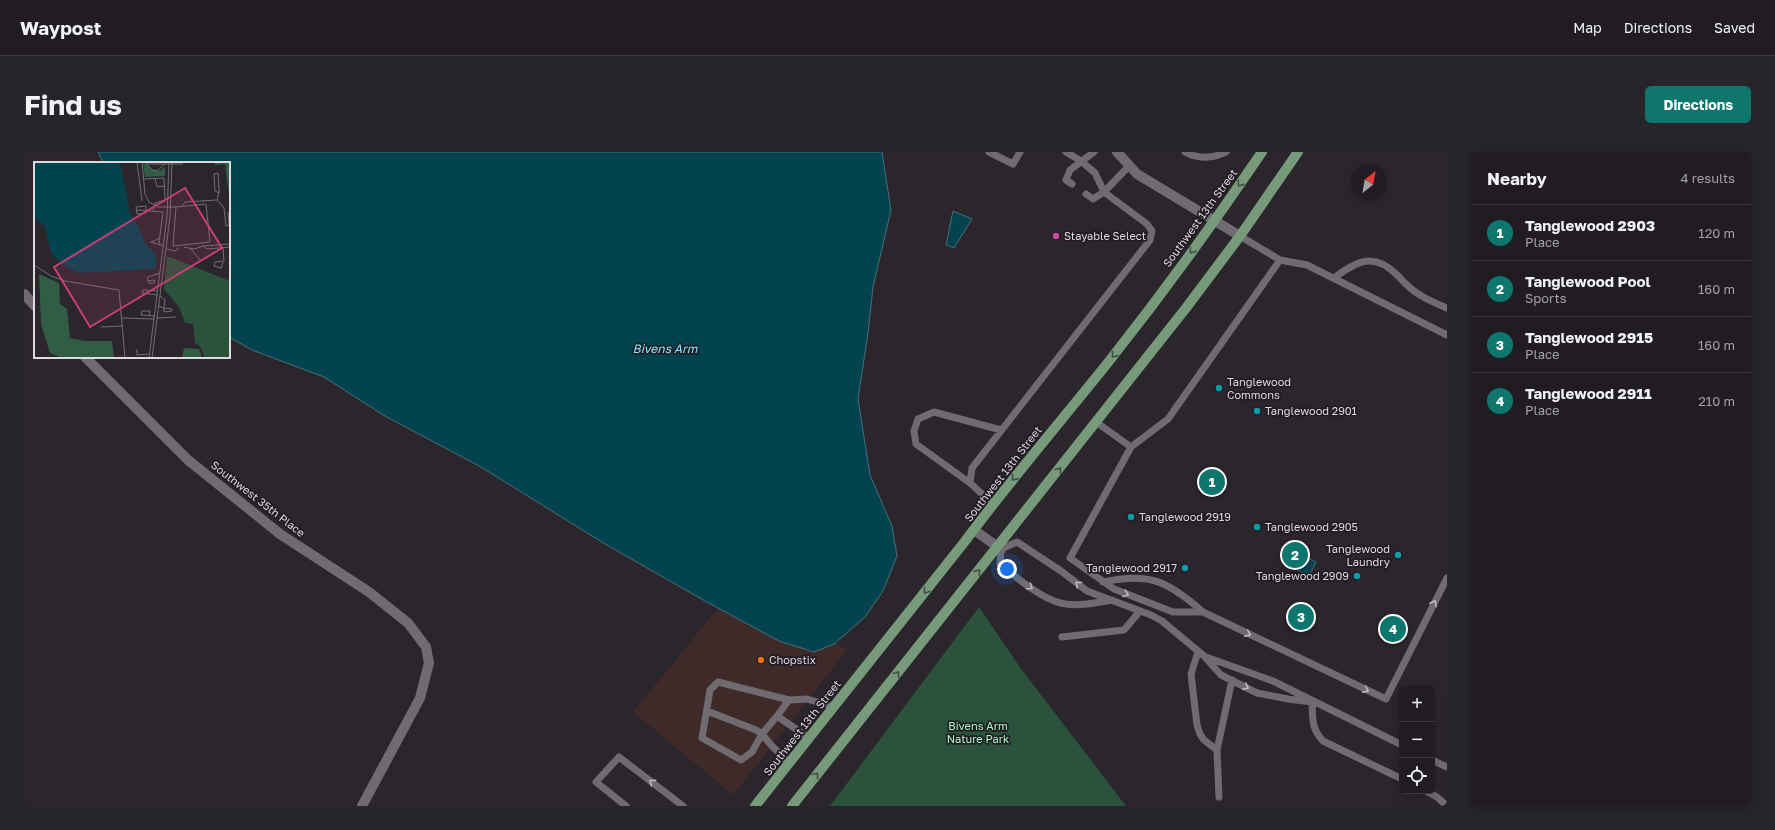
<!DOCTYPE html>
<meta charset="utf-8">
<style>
body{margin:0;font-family:"Golos Text",sans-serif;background:#28252a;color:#f1f3f6}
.controls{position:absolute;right:12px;bottom:12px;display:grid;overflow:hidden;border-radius:6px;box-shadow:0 2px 10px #0003}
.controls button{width:36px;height:36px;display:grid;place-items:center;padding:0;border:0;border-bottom:1px solid #3d3a3f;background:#201c21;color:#f1f3f6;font:20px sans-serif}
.compass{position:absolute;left:1327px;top:12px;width:36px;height:36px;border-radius:50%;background:#201c21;box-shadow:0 2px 10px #0003;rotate:31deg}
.you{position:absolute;left:983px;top:417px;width:14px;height:14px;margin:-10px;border:3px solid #fff;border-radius:50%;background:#1a73e8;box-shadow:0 0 0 6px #1a73e833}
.badge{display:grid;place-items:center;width:26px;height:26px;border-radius:50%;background:#0f766e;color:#fff;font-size:13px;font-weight:700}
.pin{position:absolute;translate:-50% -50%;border:2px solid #fff;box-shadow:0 1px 4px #0006}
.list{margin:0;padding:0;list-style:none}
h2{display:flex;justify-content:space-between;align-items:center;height:52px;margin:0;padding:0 16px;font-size:17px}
h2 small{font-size:13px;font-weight:400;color:#a2a1a5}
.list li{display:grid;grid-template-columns:26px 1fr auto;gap:12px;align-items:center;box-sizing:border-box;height:56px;padding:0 16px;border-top:1px solid #3d3a3f}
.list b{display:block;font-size:15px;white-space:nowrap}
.list p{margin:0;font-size:13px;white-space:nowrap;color:#a2a1a5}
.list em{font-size:13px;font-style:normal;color:#a2a1a5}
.icon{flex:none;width:22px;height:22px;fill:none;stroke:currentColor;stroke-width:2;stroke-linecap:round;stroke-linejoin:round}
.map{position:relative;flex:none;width:1423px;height:654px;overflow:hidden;border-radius:6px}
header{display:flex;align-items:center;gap:24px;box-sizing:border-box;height:56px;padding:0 20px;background:#201c21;border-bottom:1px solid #3d3a3f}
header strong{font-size:19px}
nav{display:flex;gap:22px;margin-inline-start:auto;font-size:14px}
.intro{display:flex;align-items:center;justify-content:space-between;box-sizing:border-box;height:96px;padding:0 24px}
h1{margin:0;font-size:28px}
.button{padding:10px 18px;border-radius:6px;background:#0f766e;color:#fff;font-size:14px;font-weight:700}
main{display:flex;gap:24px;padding:0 24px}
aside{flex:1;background:#201c21;border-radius:6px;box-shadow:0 2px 10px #0003}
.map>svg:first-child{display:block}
.commercial{fill:#3e2a29}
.green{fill:#2a523d}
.water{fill:#034350;stroke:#45717b}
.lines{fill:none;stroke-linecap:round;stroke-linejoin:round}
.lane{stroke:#706b71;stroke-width:7}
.street{stroke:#706b71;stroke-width:10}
.primary{stroke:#779a7a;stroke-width:10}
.oneway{stroke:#434f45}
.oneway2{stroke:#bdb9be}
.hotel-dot{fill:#d1479c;stroke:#211d22;stroke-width:1.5}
.culture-dot{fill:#0f9aa8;stroke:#211d22;stroke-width:1.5}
.food-dot{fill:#e8710a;stroke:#211d22;stroke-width:1.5}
.labels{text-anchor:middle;stroke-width:3.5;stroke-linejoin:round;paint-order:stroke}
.street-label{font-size:11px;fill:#dedbdf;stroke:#211d22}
.poi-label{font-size:11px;fill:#dedbdf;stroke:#211d22;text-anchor:start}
.park-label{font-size:11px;fill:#aaf4cb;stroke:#211d22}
.water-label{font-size:12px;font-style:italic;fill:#8ae4fb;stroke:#211d22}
.inset-road{fill:none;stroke:#736e74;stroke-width:1}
.view{fill:#c83f75;fill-opacity:0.15;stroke:#c83f75;stroke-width:2}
.inset-edge{fill:none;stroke:#dedbdf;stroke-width:2}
</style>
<header>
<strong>Waypost</strong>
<nav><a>Map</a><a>Directions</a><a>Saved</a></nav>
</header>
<div class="intro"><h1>Find us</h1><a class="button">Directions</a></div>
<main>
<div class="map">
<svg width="1423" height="654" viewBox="0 0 1423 654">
<rect width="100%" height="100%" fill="#2b262c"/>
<path class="commercial" d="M 709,438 L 805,486 L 823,498 L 709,643 L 609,560 Z"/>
<path class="green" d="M 955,455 L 995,514 L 1102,654 L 806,654 Z"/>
<path class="water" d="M 74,0 L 858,0 L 867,58 L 849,135 L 844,181 L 834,247 L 846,323 L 868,374 L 873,404 L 859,439 L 841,465 L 810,492 L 790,500 L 755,489 L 681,449 L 581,392 L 457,315 L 361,264 L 300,225 L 228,198 L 205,185 L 205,11 L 80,11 Z
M 929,59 L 948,67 L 930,96 L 922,93 Z
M 1266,397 L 1292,410 L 1285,424 L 1259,410 Z"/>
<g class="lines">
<path class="lane" d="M 965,0 L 989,12 L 996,0
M 1161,0 C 1173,7 1189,7 1202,0
M 1048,32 L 1042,28 L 1046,18 L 1070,0
M 1062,42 L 1069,47 L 1080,40 L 1106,13
M 1216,84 L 1256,108
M 1310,126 C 1332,110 1349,99 1372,122 C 1376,125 1379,130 1383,133 C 1394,144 1409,150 1423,156
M 1423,183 L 1283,113 L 1256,108 L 1144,267 L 1107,295 L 1046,406 L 1090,437 L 1149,460 L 1179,460 L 1362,547 L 1423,426
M 1072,270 L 1107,295
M 946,331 L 892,292 L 890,279 L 894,267 L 910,260 L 977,278
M 969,352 L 946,331 L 948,316 L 1126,88 L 1128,79 L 1123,72 L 1080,40 L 1071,21 L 1057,9 L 1042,0
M 1079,430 C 1125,420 1144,429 1179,460
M 1088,448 C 1072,451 1052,455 1036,451 C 1016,446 992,425 976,412 L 977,397 L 993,390 L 1037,419 L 1063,439 L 1127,463 L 1138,469 L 1180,504 L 1197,523 L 1233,541 L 1264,547 L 1288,550
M 1038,485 L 1100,478 L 1116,459
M 1174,500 L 1167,522 L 1173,573 L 1176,582 L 1180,588 L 1193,598 L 1195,645
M 1182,505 L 1249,529 L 1378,593
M 1288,550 C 1289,567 1287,576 1299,589 L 1378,627
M 683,559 L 732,578 L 738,582 L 728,600 L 717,608 L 678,586 L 686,538 L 694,530 L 765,548 L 783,547 L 810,555
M 753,564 L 765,548
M 1193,598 L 1208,528
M 1408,608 L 1423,615
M 765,611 L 747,593 L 738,582 L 753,564 L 785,586
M 1402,639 L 1413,645 L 1423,654
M 602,654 L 572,630 L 595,605 L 659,654"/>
<path class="street" d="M 1093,0 L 1113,22 L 1216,84
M 0,142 L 11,154
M 61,205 L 164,308 L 256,382 L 345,440 L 384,471 L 402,495 L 405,511 L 396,546 L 338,654
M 950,378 L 977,397"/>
<path class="primary" d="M 731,654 L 942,388 C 988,326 1038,268 1086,208 C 1139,141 1190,71 1238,0
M 768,654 L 1162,156 L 1216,84 L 1274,0"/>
</g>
<defs><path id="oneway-chevron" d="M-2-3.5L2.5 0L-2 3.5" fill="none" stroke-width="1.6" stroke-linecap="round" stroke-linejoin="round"/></defs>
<g class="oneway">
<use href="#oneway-chevron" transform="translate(1216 32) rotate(125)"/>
<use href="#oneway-chevron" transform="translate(1168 99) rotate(126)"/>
<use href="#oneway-chevron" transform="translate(1090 203) rotate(128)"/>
<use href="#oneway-chevron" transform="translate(1035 318) rotate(-52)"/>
<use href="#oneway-chevron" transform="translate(990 326) rotate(129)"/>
<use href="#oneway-chevron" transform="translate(954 420) rotate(-51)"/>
<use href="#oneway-chevron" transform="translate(902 439) rotate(128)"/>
<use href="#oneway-chevron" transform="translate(873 522) rotate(-52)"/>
<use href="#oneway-chevron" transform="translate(792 623) rotate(-52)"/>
</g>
<g class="oneway2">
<use href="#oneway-chevron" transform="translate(1054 432) rotate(-142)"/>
<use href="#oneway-chevron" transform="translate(1006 435) rotate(35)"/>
<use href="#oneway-chevron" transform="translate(1102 442) rotate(21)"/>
<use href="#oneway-chevron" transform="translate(1410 451) rotate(-63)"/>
<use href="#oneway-chevron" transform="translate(1224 482) rotate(26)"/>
<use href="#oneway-chevron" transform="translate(1222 535) rotate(26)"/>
<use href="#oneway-chevron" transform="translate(1342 538) rotate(26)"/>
<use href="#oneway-chevron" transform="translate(628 630) rotate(-143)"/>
</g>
<circle class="hotel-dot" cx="1032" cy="84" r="4"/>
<g class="culture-dot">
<circle cx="1195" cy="236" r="4"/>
<circle cx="1233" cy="259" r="4"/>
<circle cx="1107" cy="365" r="4"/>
<circle cx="1233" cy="375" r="4"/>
<circle cx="1374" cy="403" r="4"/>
<circle cx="1161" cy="416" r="4"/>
<circle cx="1333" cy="424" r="4"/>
</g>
<circle class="food-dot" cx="737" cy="508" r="4"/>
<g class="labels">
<g class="street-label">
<text transform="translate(1176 66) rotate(-54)" y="4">Southwest 13th Street</text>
<text transform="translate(979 322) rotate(-52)" y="4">Southwest 13th Street</text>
<text transform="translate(234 347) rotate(38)" y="4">Southwest 35th Place</text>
<text transform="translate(778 576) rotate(-52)" y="4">Southwest 13th Street</text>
</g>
<g class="poi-label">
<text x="1040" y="88">Stayable Select</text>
<text x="1203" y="234">Tanglewood<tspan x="1203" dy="13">Commons</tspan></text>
<text x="1241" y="263">Tanglewood 2901</text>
<text x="1115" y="369">Tanglewood 2919</text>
<text x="1241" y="379">Tanglewood 2905</text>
<text x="1366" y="401" text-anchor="end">Tanglewood<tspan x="1366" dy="13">Laundry</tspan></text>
<text x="1153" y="420" text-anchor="end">Tanglewood 2917</text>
<text x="1325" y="428" text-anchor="end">Tanglewood 2909</text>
<text x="745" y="512">Chopstix</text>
</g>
<g class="park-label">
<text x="954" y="578">Bivens Arm<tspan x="954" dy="13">Nature Park</tspan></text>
</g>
<g class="water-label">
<text x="641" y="201">Bivens Arm</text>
</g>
</g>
<g transform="translate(10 10)">
<rect width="196" height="196" fill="#2b262c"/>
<path d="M 133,94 L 196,119 L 196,196 L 171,196 L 166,184 L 161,181 L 159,162 L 151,161 L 145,145 L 130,127 Z" fill="#2a523d"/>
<path d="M 109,0 L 112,0 L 117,8 L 126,9 L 131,5 L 131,14 L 111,15 ZM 181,0 L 196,0 L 196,41 L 191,2 L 181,3 ZM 5,112 L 25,121 L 26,142 L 33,147 L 36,176 L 50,179 L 78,179 L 80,196 L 28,196 L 16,191 L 7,162 ZM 150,186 L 165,187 L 168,196 L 148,196 Z" fill="#315d46"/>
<path d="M 0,0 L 86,0 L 96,52 L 103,62 L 111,81 L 123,94 L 121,107 L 44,111 L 27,101 L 17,91 L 11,64 L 0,56 Z" fill="#034350"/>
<path class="inset-road" d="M 103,0 L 108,39M 108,0 L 111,32 L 115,40 L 124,45 L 142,45M 113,2 L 149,2M 113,2 L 118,8 L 123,9 L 131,2M 121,16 L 123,25 L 131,24M 109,17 L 130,16 L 131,38 L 121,41 L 119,50M 183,38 L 184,34 L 185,31 L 185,27 L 184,11 L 180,12 L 181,29 L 185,31M 172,42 L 176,80 L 139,84 L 142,45 ZM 112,44 L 112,51 L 103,52 L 102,45 ZM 148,44 L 151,40 L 183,38 L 190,46 L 192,64 L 196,63M 103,48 L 129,50 L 125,81 L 129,84M 194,50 L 195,63M 126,76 L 117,80 L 126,83M 169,84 L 196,82M 169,84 L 173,87 L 196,85M 150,85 L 160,87 L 169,84M 156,86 L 166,98M 189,86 L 190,99 L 181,100 L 180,104 L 187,106 L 189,100M 132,87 L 141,89 L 145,86M 0,103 L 17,114 L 31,119 L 85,128 L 91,196M 114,119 L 121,118 L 120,121 L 115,121 L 114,119 L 113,116 L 114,115 L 126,111M 123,133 L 108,131 L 109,128 L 123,129M 124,144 L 130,146 L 138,147 L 138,149 L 130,150 L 130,146 L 131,138 L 126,134M 115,154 L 116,149 L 108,149 L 107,153 L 121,154M 88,156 L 121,157M 123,156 L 142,155M 67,165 L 89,164M 103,187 L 103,193 L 115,192M 115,196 L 133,54 L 135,0M 118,196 L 136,55 L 138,0"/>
<path class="view" d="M 151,26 L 188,86 L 56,165 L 20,105 Z"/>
<rect width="196" height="196" class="inset-edge"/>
</g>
</svg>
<div class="controls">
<button>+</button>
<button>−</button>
<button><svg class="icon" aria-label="locate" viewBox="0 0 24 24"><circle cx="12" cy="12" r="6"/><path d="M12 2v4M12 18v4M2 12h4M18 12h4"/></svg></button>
</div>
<svg class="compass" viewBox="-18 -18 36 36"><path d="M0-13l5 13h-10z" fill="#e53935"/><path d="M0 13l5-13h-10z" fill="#a2a1a5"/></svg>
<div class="you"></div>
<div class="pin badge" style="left:1188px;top:330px">1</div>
<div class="pin badge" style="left:1271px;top:403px">2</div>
<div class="pin badge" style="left:1277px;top:465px">3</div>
<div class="pin badge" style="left:1369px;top:477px">4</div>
</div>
<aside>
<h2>Nearby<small>4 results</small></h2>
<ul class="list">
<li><span class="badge">1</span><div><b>Tanglewood 2903</b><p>Place</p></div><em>120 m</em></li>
<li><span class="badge">2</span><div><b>Tanglewood Pool</b><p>Sports</p></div><em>160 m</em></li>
<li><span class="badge">3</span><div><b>Tanglewood 2915</b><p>Place</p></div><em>160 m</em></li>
<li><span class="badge">4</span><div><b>Tanglewood 2911</b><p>Place</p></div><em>210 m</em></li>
</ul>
</aside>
</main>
